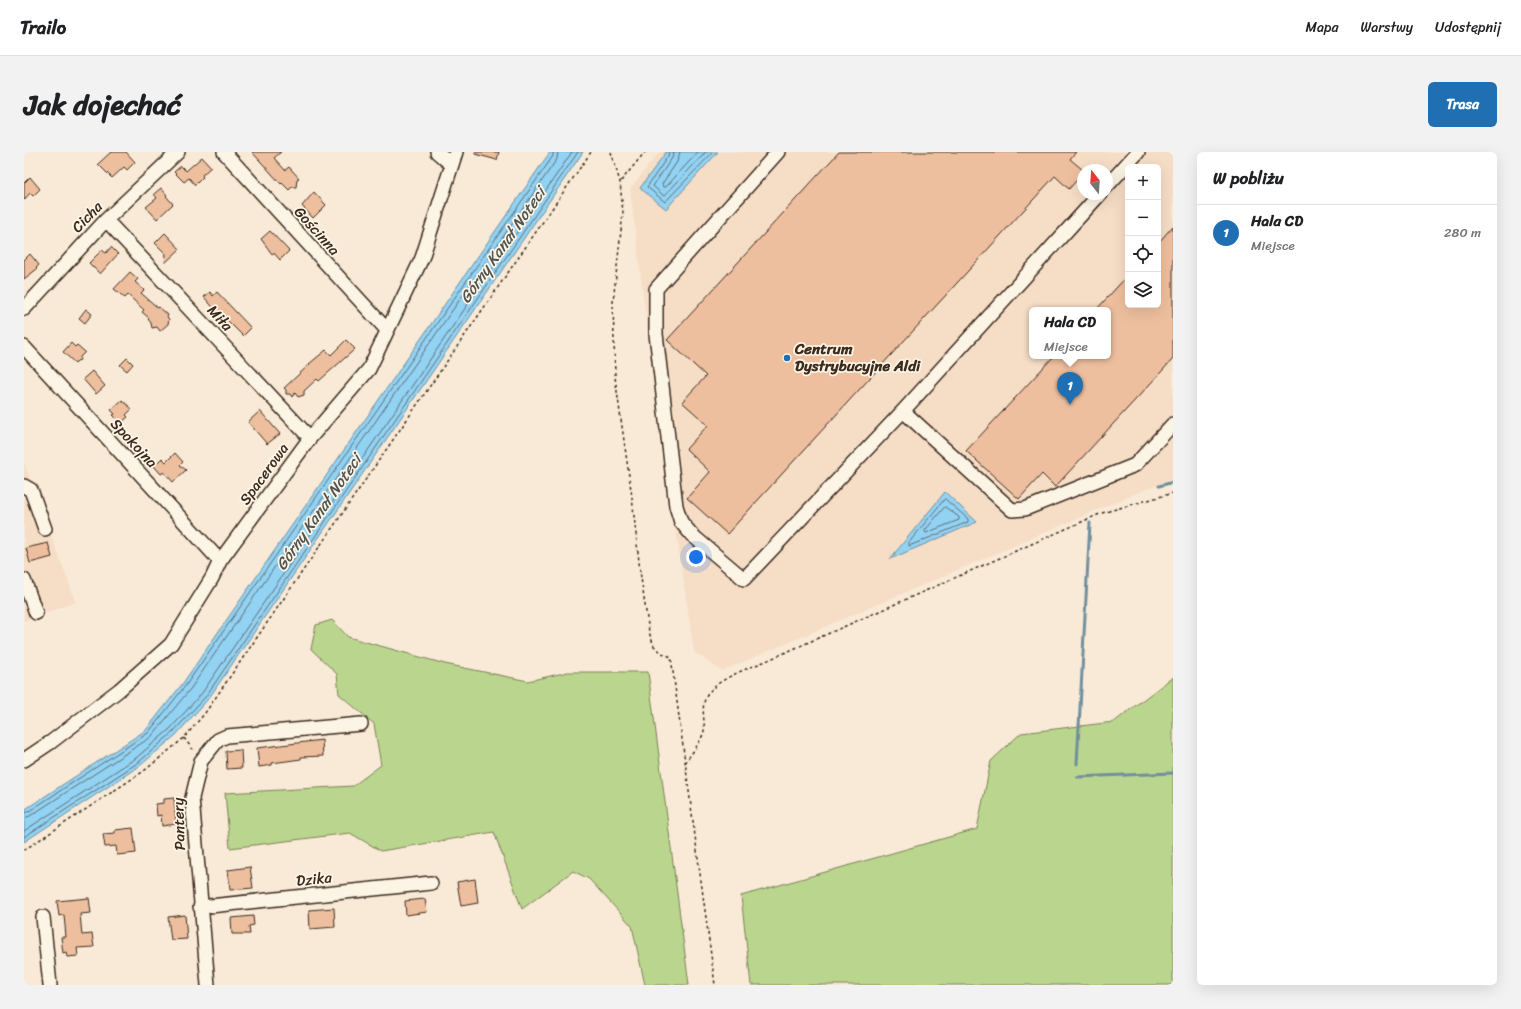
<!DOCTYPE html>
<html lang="pl">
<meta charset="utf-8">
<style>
body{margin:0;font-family:Sriracha,sans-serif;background:#f2f2f2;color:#202124}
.controls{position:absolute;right:12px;top:12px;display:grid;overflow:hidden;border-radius:6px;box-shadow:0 4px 16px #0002}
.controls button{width:36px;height:36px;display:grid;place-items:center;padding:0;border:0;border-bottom:1px solid #e0e0e0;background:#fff;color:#202124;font:20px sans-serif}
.compass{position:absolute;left:1053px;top:12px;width:36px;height:36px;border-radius:50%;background:#fff;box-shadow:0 4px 16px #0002;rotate:343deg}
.you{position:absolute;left:672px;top:405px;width:14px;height:14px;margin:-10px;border:3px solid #fff;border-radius:50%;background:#1a73e8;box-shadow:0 0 0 6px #1a73e833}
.badge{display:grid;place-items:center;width:26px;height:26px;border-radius:50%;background:#1f6fb2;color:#fff;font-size:13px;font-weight:700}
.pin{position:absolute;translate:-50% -33px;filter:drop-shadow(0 1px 2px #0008)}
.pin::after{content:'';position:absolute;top:21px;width:14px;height:12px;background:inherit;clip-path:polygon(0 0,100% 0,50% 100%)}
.popup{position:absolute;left:1005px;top:155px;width:82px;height:52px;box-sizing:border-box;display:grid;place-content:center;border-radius:6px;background:#fff;filter:drop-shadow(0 1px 3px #0005);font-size:13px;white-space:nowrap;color:#757577}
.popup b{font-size:15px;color:#202124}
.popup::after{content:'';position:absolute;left:50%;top:100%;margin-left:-8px;border:8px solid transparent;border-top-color:#fff}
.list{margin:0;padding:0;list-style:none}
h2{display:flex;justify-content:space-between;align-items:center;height:52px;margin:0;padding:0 16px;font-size:17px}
h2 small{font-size:13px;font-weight:400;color:#757577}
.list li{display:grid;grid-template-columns:26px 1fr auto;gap:12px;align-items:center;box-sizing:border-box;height:56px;padding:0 16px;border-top:1px solid #e0e0e0}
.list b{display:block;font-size:15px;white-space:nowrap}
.list p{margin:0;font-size:13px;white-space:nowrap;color:#757577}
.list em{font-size:13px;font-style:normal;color:#757577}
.icon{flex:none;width:22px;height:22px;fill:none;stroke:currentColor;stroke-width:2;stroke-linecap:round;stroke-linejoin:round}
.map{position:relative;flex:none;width:1149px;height:833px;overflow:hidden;border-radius:6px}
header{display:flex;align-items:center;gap:24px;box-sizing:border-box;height:56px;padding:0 20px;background:#fff;border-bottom:1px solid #e0e0e0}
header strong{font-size:19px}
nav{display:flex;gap:22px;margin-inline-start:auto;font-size:14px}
.intro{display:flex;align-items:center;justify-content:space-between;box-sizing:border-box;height:96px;padding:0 24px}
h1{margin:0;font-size:28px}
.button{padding:10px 18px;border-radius:6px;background:#1f6fb2;color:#fff;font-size:14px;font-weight:700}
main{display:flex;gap:24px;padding:0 24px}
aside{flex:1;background:#fff;border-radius:6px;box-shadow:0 4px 16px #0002}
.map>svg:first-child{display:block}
.built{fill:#f6ddc6;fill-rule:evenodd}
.green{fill:#bad68e;stroke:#7a8056}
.water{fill:#92d2f3;stroke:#6f8f9e}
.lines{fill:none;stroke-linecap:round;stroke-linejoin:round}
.shore{stroke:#5e6d73;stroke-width:1}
.stream{stroke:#6f8f9e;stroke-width:3}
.building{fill:#eebf9e;stroke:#3b2a1e}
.minor-casing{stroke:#3b2a1e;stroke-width:16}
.path{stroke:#3b2a1e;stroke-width:1.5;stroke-dasharray:3 3;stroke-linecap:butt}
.minor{stroke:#fcf5e5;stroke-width:13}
.poi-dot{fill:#1f6fb2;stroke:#fcf5e5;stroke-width:1.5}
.labels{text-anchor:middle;stroke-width:3.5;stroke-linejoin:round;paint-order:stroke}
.street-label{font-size:15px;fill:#3b2a1e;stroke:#fcf5e5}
.poi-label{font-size:15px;font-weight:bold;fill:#3b2a1e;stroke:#fcf5e5;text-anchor:start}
.water-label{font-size:16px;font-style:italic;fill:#515453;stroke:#fcf5e5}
</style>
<header>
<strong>Trailo</strong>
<nav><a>Mapa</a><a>Warstwy</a><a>Udostępnij</a></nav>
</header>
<div class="intro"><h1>Jak dojechać</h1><a class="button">Trasa</a></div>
<main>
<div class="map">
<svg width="1149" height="833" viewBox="0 0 1149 833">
<rect width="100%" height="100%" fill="#f9ead7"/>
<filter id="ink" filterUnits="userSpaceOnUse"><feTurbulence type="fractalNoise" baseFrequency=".025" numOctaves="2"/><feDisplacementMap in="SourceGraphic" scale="8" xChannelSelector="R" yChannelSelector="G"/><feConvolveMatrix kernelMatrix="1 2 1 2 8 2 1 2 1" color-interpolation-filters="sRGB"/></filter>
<g filter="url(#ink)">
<path class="built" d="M 635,0 L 1149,0 L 1149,328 L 1120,338 L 698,519 L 670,500 L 630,231 L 606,37 ZM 1104,15 L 1134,15 L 1134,153 L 1104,153 ZM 1059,18 L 1083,18 L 1083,42 L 1059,42 ZM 1008,158 L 1084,158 L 1084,204 L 1008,204 Z
M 0,310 L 52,450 L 0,469 Z"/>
<path class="green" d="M 308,468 L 324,485 L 421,512 L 504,529 L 544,520 L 624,520 L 665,833 L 621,833 L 608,774 L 565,727 L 549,719 L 498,757 L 470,680 L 357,699 L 326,681 L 206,696 L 201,641 L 329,634 L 357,613 L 350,572 L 315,542 L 313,522 L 287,497 L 292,473 Z
M 1149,525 L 1149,833 L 727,833 L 717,744 L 953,677 L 967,609 L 997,581 L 1090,570 Z"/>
<path class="water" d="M 526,0 L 559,0 L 185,546 L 152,583 L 117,613 L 0,690 L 0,658 L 122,578 L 159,531 Z
M 642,0 L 694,0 L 642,57 L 616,36 Z
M 921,340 L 953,370 L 866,407 Z"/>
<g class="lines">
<path class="shore" d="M 645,0 L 644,4 L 623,35 L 641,50 L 689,0
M 650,0 L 648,6 L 629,34 L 640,44 L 682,0
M 656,0 L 653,10 L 638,32 L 639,35 L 642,35 L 674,0
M 921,347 L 944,367 L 944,370 L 885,394 L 885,391 Z
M 921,355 L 935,365 L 935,368 L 902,381 L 901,379 Z
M 0,661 L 4,660 L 124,581 L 162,533 L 529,4 L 529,0
M 0,666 L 6,664 L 127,585 L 167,536 L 533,7 L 534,0
M 0,679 L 112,606 L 146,577 L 178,541 L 548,0
M 0,685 L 115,610 L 149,580 L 182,544 L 554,0"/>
<path class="stream" d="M 1135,334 L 1149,330
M 1053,612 L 1066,371
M 1053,625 L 1149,621"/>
</g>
<path class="building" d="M 87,0 L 102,0 L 111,10 L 103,18 L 100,15 L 88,26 L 74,12 Z
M 228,0 L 257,0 L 250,6 L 261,18 L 265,15 L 275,26 L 273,27 L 272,35 L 268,35 L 265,38 L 258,31 L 257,32 Z
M 451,0 L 475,0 L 473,8 L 451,2 Z
M 815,0 L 1052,0 L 1046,7 L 1059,18 L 1059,21 L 1045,37 L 1031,24 L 703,382 L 663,346 L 686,320 L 662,297 L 684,273 L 658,250 L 682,224 L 643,188 Z
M 178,5 L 187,15 L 178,23 L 179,25 L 171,33 L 165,26 L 160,30 L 150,20 L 157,14 L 162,19 Z
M 6,25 L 16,37 L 9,44 L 6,41 L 0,48 L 0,31 Z
M 137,36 L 143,43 L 142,44 L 149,52 L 133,67 L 122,55 L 133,46 L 130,42 Z
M 290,40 L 302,53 L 289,66 L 278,54 Z
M 1149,74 L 1149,207 L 1031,335 L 1018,322 L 995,347 L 942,299 L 1030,204 L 1084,204 L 1084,158 L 1072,158 L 1104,123 L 1104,153 L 1134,153 L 1134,91 Z
M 246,79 L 265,99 L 256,108 L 250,101 L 248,102 L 237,87 Z
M 141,81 L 156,97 L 141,111 L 142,102 L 131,91 Z
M 87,95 L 94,102 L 76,122 L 65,111 L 78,98 L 82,101 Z
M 6,102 L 15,113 L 12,116 L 13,117 L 0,127 L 0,108 Z
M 106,120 L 114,127 L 111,130 L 120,138 L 117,141 L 134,156 L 135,155 L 144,163 L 143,165 L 145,167 L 144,172 L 136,179 L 133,175 L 128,176 L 127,171 L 124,167 L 125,166 L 118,160 L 120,158 L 104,143 L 101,146 L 90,137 Z
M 186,140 L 189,144 L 193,140 L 227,176 L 219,184 L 195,160 L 194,161 L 180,145 Z
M 62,157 L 68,162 L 61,171 L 55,166 Z
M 322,188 L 331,197 L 295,229 L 293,227 L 280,239 L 280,243 L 274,245 L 271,241 L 268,245 L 266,242 L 262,242 L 262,238 L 260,236 L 286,212 L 285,212 L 302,198 L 307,203 Z
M 47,191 L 51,195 L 53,193 L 61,200 L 56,205 L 56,208 L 53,209 L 51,211 L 39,200 Z
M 103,206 L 109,212 L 103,219 L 96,213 Z
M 68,219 L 81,234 L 72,242 L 59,227 Z
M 98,248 L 108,257 L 102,263 L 104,265 L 97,271 L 89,263 L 91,262 L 87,258 Z
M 236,259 L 256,282 L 243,292 L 224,270 Z
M 151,301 L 159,310 L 156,313 L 162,318 L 149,330 L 140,320 L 137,322 L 130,314 L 138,306 L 142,310 Z
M 24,391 L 28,405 L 6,411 L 2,396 Z
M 298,588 L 299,604 L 277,605 L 277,607 L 248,611 L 248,613 L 235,615 L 233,596 Z
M 217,598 L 218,616 L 203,617 L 202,599 Z
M 150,646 L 152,672 L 138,674 L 137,663 L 133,664 L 132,652 L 140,651 L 140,647 Z
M 109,676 L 112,701 L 93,703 L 92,694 L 81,695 L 79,682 L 91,681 L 91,678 Z
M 226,715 L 229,736 L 206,738 L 204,718 Z
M 451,727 L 454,751 L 437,754 L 433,730 Z
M 65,746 L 67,761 L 56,762 L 58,783 L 68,782 L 70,795 L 53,796 L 54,804 L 43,805 L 42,800 L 39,801 L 37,785 L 42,785 L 40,763 L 35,764 L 33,749 Z
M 401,747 L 403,760 L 382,763 L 381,749 Z
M 310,756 L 311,775 L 286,777 L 285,758 Z
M 161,763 L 163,787 L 147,788 L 144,765 Z
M 229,764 L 230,773 L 225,774 L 226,782 L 208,782 L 207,766 Z"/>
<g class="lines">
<defs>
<path id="minor" d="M 200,0 L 363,178
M 413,0 L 428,13
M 754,0 L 632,137 L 632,182 L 652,354 L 657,370 L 668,383 L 720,427 L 879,259 L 1076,42
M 1083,34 L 1114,0
M 82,68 L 286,286
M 0,157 L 82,68 L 154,0
M 0,195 L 196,409
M 879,259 L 988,358 L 1001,357 L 1111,313 L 1149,272
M 0,334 L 7,338 L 21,377
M 0,428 L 12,461
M 0,608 L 27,590 L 95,538 L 147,492 L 188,426 L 196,409 L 286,286 L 345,217 L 398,106 L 432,0
M 176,755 L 407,731
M 19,765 L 26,833
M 184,833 L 168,646 L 177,609 L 194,588 L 203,584 L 337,572"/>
</defs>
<use href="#minor" class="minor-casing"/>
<path class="path" d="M 587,0 L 596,30 L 599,61 L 589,150 L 591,225 L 608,345 L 616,419 L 625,480 L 630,494 L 638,501 L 647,505 L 691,833
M 597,29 L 621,0
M 160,586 L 170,599
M 661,611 C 667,602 677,590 680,579 C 681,570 678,560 680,551 C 684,529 723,517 742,509 L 1078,361 L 1149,341
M 0,698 L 120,619 L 160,586 L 181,561 L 567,0"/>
<use href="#minor" class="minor"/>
</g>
</g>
<circle class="poi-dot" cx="763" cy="206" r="4"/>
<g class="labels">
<g class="street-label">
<text transform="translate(63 65) rotate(-46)" y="5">Cicha</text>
<text transform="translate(293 79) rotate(48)" y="5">Gościnna</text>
<text transform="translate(196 166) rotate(47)" y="5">Miła</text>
<text transform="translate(110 291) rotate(47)" y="5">Spokojna</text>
<text transform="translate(240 322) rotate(-54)" y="5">Spacerowa</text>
<text transform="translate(155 672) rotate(-92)" y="5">Pantery</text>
<text transform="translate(290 727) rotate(-6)" y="5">Dzika</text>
</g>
<g class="poi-label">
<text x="771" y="202">Centrum<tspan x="771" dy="17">Dystrybucyjne Aldi</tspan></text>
</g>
<g class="water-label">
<text transform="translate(478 93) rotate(-55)" y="6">Górny Kanał Noteci</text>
<text transform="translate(294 360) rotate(-55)" y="6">Górny Kanał Noteci</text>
</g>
</g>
</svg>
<div class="controls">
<button>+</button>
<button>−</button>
<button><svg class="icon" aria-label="locate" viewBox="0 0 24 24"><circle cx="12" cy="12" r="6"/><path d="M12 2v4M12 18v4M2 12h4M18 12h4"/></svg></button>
<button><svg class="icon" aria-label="layers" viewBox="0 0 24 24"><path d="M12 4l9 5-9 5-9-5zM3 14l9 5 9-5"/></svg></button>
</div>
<svg class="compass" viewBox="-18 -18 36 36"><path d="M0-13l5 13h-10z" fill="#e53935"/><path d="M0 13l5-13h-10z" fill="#757577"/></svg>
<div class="you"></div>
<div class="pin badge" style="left:1046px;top:253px">1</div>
<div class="popup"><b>Hala CD</b>Miejsce</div>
</div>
<aside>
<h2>W pobliżu<small></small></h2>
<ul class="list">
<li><span class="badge">1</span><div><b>Hala CD</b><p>Miejsce</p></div><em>280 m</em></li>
</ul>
</aside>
</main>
